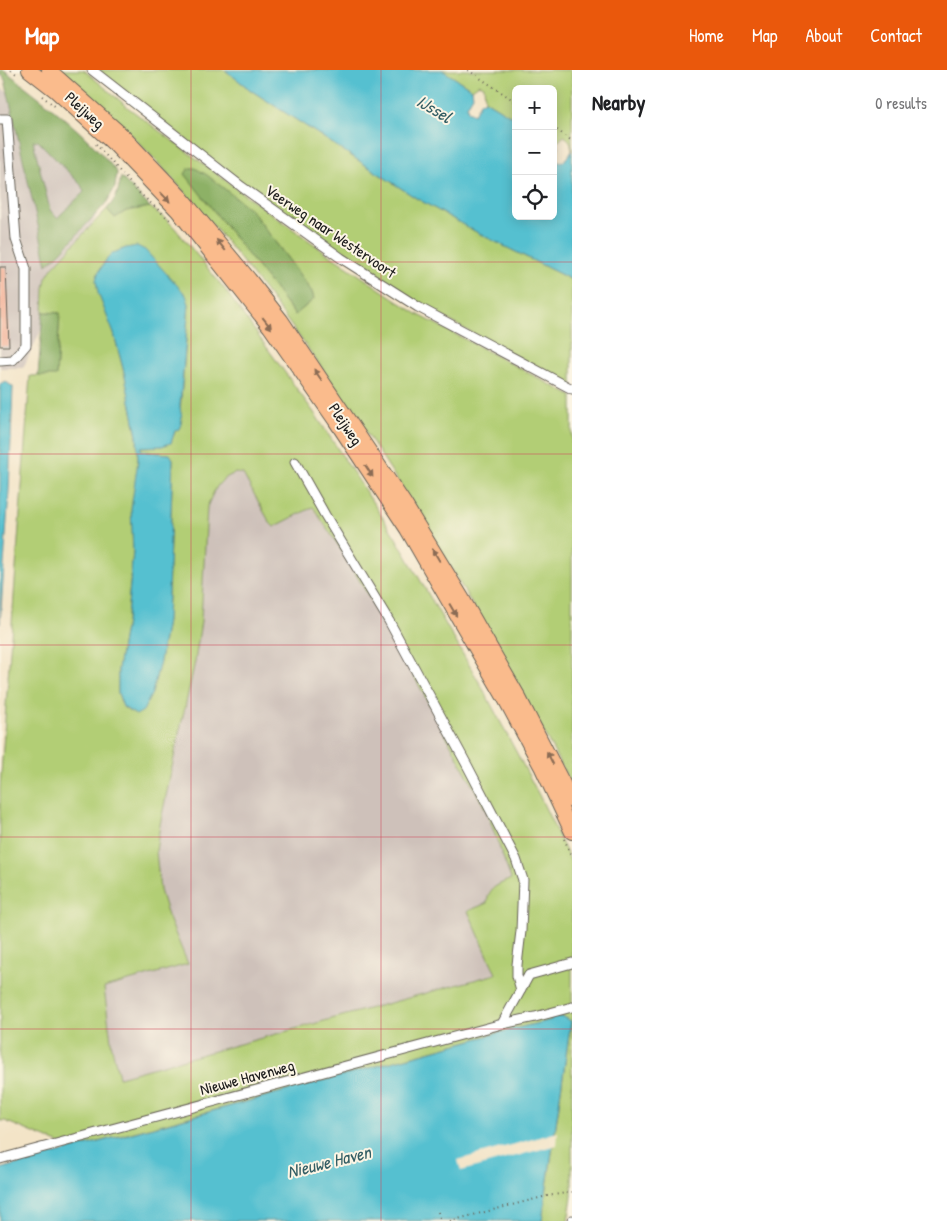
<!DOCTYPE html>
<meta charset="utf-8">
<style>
body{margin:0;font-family:"Patrick Hand",sans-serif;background:#f2f2f2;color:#202124}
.controls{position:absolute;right:15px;top:15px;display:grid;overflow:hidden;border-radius:8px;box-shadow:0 2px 12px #0003}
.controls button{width:45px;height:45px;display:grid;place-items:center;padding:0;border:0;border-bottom:1px solid #e0e0e0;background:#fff;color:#202124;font:25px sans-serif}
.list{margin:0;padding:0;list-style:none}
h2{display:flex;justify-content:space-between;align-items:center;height:65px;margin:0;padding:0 20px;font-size:21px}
h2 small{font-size:16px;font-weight:400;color:#757577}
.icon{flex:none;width:28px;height:28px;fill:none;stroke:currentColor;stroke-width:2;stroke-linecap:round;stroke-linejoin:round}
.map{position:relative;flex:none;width:572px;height:1151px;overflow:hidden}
header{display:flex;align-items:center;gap:30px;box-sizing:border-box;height:70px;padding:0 25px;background:#ea580c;color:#fff}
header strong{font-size:24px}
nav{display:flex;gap:28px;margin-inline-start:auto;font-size:18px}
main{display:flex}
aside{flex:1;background:#fff}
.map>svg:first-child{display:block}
.industrial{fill:#cec1ba}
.green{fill:#b2ce75;stroke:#677548;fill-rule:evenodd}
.forest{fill:#8db166;stroke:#546641;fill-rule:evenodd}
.water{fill:#55c0d0;stroke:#386e76}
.pier{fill:#f3e4c7}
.building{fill:#f2ae94}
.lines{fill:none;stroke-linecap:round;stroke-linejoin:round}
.minor-casing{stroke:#676258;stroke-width:11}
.highway-casing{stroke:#676258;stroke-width:16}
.path{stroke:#676258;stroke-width:2;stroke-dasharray:1 4;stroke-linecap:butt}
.minor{stroke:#fff;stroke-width:9}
.highway{stroke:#fabb8c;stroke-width:14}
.oneway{fill:#8b6c54}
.grid{fill:none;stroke:#d1495b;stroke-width:1;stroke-opacity:0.55}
.labels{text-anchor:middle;stroke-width:4;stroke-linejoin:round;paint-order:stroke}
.street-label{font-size:16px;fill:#1c1c1c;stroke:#fcf5e5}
.water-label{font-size:18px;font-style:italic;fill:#335e64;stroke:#fcf5e5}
</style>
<header>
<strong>Map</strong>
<nav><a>Home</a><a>Map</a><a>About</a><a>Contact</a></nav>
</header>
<main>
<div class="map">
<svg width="572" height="1151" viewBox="0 0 572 1151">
<rect width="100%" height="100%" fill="#fcf5e5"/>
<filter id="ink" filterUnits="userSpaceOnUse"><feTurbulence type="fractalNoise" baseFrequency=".02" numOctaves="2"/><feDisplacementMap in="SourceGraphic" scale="10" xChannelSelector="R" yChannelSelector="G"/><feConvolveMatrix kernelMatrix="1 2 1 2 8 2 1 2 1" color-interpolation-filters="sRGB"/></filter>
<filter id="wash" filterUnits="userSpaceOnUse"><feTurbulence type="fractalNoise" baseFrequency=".0096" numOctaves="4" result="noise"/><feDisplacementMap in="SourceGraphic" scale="20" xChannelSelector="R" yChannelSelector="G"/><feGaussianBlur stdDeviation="1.12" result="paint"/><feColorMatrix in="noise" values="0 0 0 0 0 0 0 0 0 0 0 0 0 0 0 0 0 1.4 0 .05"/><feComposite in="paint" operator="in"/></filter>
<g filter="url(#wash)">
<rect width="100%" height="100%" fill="#f3e4c7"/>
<path class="industrial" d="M 0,17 L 117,102 L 23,298 L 0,298 Z
M 236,403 L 243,404 L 270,453 L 274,457 L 312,437 L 342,481 L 394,569 L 486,740 L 511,809 L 493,818 L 489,822 L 487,833 L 468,841 L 496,904 L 119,1007 L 112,978 L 103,918 L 188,893 L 168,846 L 160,820 L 156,781 L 160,755 L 176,678 L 195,592 L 201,551 L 207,437 L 211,426 L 219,413 L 228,405 Z"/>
<path class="green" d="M 59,0 L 84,0 L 130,39 L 245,125 L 325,182 L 417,244 L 572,326 L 572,717 C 546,665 518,614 489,564 C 427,454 360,347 284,246 C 216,155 147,72 59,0 ZM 186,104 L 251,140 L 294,197 L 312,222 L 314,229 L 295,245 Z
M 95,0 L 225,0 L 252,21 L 416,128 L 480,164 L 572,210 L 572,318 L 421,235 L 299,156 Z
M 442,0 L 572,0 L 572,81 C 570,73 572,71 564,66 L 557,73 L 553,71 L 553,19 L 516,19 L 516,49 L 485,30 L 484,16 L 479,14 L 472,19 Z
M 150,137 L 167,150 L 174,157 L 223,217 L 315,344 L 396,468 L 483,619 L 540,727 L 572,794 L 572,1126 L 568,1151 L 542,1151 L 571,952 L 563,947 L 551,947 L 551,950 L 505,961 L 72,1079 L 5,1051 L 0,1051 L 0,718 L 30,306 L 56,305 L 60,243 L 43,242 L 44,218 L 46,208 L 52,198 L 85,162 L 107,139 L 115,148 L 126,141 ZM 126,178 L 189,234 L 180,342 L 174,365 L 162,376 L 141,377 L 141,380 L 147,382 L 169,384 L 173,389 L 167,551 L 160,591 L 152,623 L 130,642 L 123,637 L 118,623 L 118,599 L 127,546 L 133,482 L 133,461 L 138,390 L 137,366 L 125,306 L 98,203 C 107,188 109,184 126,178 ZM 236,403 L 243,404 L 270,453 L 274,457 L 313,437 L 342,481 L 394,569 L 435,645 L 486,740 L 511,809 C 498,815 488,817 487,833 L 468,841 L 496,904 L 119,1007 L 112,978 L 104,918 L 188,894 L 168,846 L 160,820 L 156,781 L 160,755 L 176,678 L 195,592 L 201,551 L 207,437 C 214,421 218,409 236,403 Z"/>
<path class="forest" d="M 0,0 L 4,0 C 44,31 85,62 117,102 L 115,117 L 107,132 L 60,183 L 47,195 L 5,10 L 3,6 L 0,5 ZM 33,71 L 38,71 L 81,115 L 84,122 L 57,148 L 50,140 Z
M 189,98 L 195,98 L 207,105 L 251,140 L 294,197 L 312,222 L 314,229 L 295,245 L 185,104 Z
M 121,107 L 150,137 L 126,141 L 115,148 L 107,139 C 117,128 118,122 121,107 Z
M 43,242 L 60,243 L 56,306 L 38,306 Z"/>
<path class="water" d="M 225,0 L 442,0 L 472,19 L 473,26 L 467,36 L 468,41 L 474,44 L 480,33 L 485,30 L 516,49 L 516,146 L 553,146 L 553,71 L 557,73 L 559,77 C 556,83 554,86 557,92 L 563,92 L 572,81 L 572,210 L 480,164 L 416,128 L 252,21 Z
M 137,176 L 145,180 L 186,225 L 189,234 L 180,336 C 181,347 184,348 179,359 L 175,361 L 171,373 L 162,376 L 141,377 L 141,380 L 147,382 L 170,384 L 173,389 L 167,551 L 160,591 L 152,623 L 143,641 L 136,645 L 123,637 L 118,623 L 118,599 L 127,546 L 133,482 L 131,439 L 138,390 L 137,366 L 125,306 L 114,264 L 98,223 L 96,210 L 98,203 L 106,190 L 113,183 L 126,178 Z
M 5,311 L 13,317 L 9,421 L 0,554 L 0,314 Z
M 551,946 L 563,947 L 571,951 L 542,1151 L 0,1151 L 0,1099 L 505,961 L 551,950 Z"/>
<path class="pier" d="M 558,1062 L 557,1075 L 461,1101 L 458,1090 Z"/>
<g id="blocks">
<path class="building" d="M 0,197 L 6,197 L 9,276 L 0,276 Z"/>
</g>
</g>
<g filter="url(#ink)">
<use href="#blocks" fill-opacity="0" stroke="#676258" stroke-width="1"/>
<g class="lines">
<defs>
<path id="minor" d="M 92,0 L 242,117 L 341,188 L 418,237 L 572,319
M 0,49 L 7,49 L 16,169 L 26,199 L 26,275 L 13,290 L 0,291
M 295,392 L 325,445 L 389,551 L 467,695 L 516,789 L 523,810 L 521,861 L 517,895 L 517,906 L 521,920
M 502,954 L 529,905 L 572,893
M 0,1089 L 502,954 L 535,947 L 572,937
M 572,1151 L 572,1150"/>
<path id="highway" d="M 29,0 L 56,21 L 115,75 L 178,141 L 270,257 L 335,350 L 407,459 L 504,627 L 542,698 L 572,762
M 49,0 L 122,65 L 181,127 L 249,209 L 281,250 L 404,433 L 462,528 L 518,626 L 572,731"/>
</defs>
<use href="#minor" class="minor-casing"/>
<use href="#highway" class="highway-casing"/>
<path class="path" d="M 11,0 L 19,6
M 468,0 L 516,32
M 42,26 L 56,37
M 553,57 L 572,71
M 96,74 L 137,121 L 171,151
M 564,769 L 572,786
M 438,1142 L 441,1151
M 450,1151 L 547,1126 L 572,1122"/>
<use href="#minor" class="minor"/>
<use href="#highway" class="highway"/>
</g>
<defs><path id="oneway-solid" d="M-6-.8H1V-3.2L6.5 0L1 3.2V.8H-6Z" transform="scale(1.25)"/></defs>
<g class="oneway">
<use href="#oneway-solid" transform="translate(165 127) rotate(46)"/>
<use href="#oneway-solid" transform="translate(221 175) rotate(-129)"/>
<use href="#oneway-solid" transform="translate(267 253) rotate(52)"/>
<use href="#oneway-solid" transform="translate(318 305) rotate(-124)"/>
<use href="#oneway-solid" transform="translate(369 401) rotate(57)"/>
<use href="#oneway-solid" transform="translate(436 485) rotate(-121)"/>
<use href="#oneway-solid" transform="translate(453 540) rotate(60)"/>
<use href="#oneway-solid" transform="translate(550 688) rotate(-117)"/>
</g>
</g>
<path class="grid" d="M 191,0 L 191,1151M 381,0 L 381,1151M 0,192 L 572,192M 0,384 L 572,384M 0,575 L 572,575M 0,767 L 572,767M 0,959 L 572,959"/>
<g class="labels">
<g class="street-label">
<text transform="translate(85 40) rotate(42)" y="6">Pleijweg</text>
<text transform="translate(331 161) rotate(34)" y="6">Veerweg naar Westervoort</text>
<text transform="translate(346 354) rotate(56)" y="6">Pleijweg</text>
<text transform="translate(247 1007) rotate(-15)" y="6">Nieuwe Havenweg</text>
</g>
<g class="water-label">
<text transform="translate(434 39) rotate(31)" y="6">IJssel</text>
<text transform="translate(329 1092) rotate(-14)" y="6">Nieuwe Haven</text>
</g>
</g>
</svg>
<div class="controls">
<button>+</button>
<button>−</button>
<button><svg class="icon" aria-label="locate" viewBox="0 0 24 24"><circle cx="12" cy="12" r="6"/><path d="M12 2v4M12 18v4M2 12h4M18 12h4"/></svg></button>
</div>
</div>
<aside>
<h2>Nearby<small>0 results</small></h2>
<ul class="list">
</ul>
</aside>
</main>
